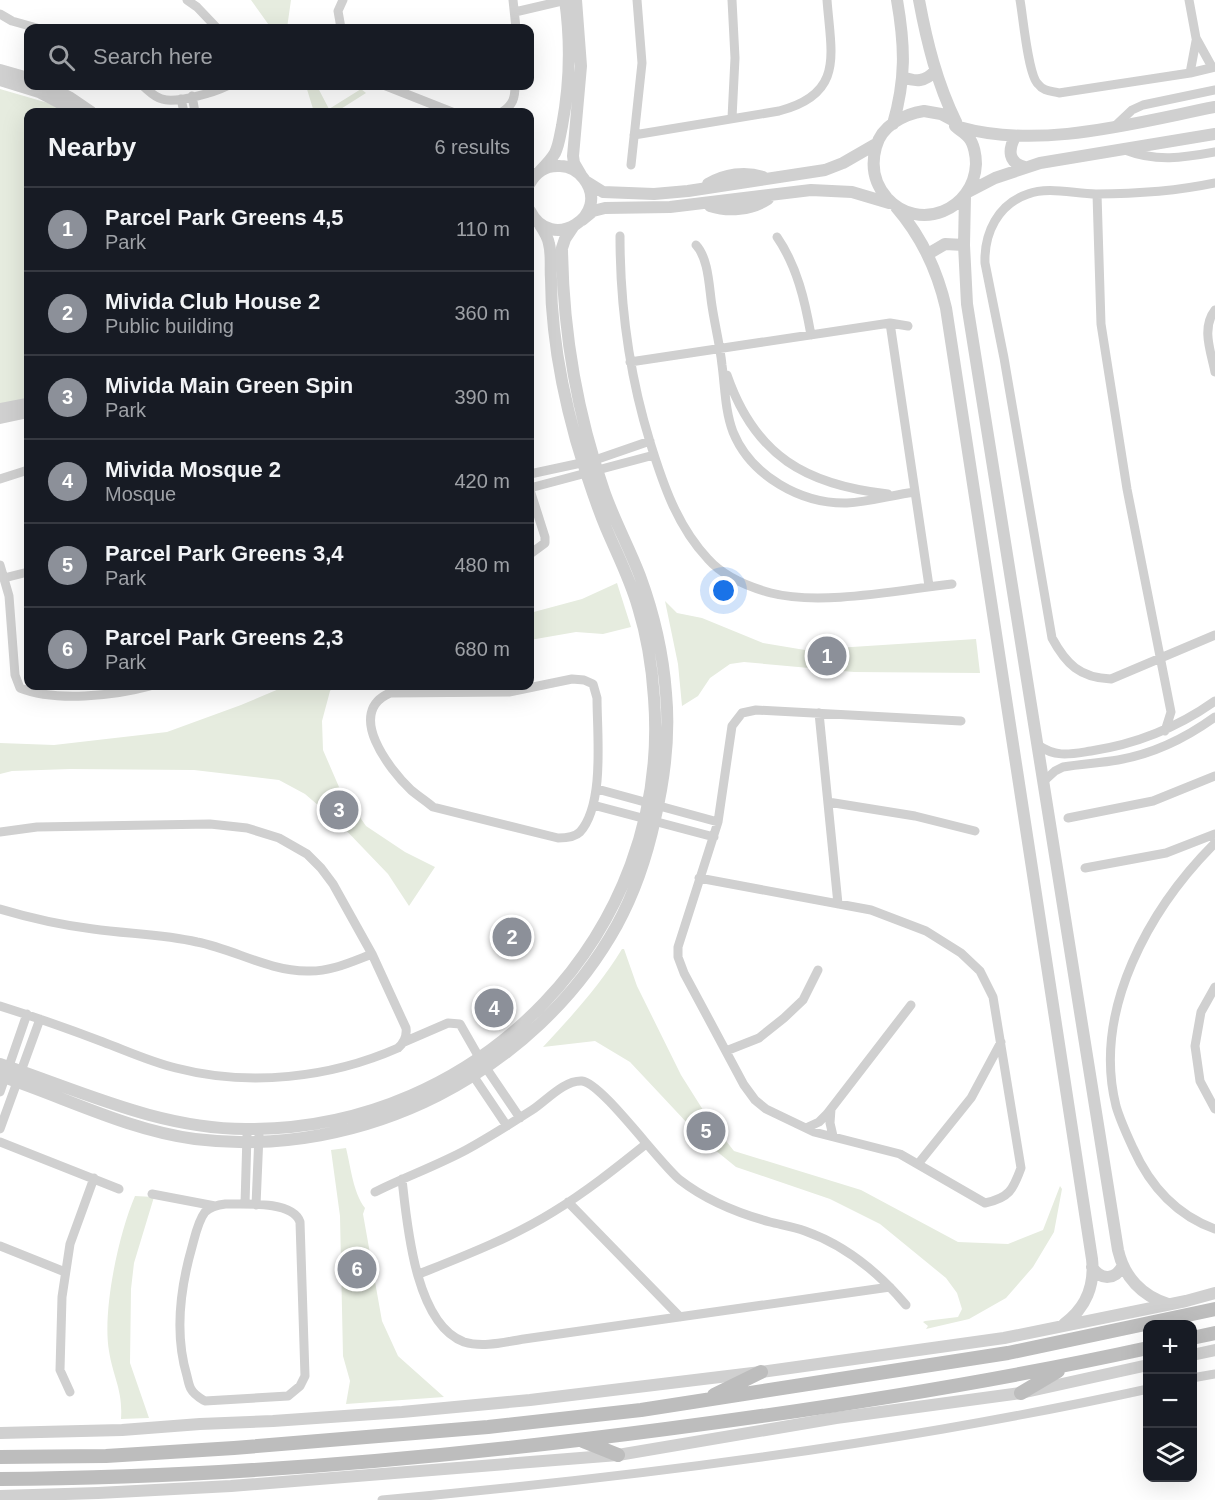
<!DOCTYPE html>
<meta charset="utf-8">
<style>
body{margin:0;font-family:Helvetica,sans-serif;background:#242831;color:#f1f3f6}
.controls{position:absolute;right:18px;bottom:18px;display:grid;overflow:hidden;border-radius:12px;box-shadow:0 6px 24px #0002}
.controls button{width:54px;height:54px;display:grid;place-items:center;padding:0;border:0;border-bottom:2px solid #363941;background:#171b24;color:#f1f3f6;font:30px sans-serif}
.you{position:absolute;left:724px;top:591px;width:21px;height:21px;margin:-15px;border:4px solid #fff;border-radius:50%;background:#1a73e8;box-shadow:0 0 0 9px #1a73e833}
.badge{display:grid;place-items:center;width:39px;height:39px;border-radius:50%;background:#8c9099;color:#fff;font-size:20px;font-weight:700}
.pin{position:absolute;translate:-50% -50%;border:3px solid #fff;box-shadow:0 2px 6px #0006}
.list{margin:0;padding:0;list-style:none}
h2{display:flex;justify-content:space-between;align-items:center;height:78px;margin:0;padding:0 24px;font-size:26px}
h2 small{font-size:20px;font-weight:400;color:#9ea1a6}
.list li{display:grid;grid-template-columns:39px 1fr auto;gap:18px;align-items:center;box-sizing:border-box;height:84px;padding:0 24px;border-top:2px solid #363941}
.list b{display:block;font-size:22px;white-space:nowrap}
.list p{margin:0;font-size:20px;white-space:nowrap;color:#9ea1a6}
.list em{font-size:20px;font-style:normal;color:#9ea1a6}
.icon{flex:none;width:33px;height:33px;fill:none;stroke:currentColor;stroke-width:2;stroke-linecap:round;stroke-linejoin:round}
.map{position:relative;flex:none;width:1215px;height:1500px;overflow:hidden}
.search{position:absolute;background:#171b24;box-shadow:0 6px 24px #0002;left:24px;top:24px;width:510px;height:66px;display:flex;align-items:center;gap:15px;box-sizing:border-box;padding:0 21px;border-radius:12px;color:#9ea1a6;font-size:22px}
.panel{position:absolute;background:#171b24;box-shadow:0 6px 24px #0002;left:24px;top:108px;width:510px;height:582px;border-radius:12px}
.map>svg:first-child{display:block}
.green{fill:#e6ecdf}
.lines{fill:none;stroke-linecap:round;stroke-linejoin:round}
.minor{stroke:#d0d0d0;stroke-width:9}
.tertiary{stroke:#d0d0d0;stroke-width:12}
.secondary{stroke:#bdbdbd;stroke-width:14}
</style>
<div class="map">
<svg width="1215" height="1500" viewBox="0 0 1215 1500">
<rect width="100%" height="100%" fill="#fff"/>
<path class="green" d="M 251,0 L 291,0 L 287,28 L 271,28 Z
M 306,86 L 317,86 L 329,109 L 361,89 L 366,93 L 336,112 L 314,112 Z
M 0,89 L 48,103 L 66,112 L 28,112 L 28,399 L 0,404 Z
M 617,583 L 631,627 L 603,634 L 576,632 L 530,640 L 530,613 L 582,599 Z
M 665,601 L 677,613 L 702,618 L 763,643 L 805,650 L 976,639 L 980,673 L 854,672 L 744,662 L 730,664 L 710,678 L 698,696 L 682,706 L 678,664 Z
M 286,686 L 334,686 L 330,691 L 322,721 L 323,750 L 339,787 L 366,826 L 405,852 L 435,867 L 409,906 L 388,874 L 341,825 L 305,794 L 279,780 L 194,770 L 70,769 L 12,771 L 0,774 L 0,743 L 54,745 L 167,732 L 241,705 Z
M 622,949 L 624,949 L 637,986 L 681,1075 L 710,1121 L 734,1151 L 861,1190 L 958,1242 L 1008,1244 L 1043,1230 L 1060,1186 L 1062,1189 L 1054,1232 L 1033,1267 L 1006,1298 L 969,1319 L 926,1329 L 928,1326 L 923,1322 L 925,1321 L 958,1317 L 962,1309 L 957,1293 L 946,1278 L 880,1224 L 830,1199 L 736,1167 L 704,1141 L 630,1062 L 595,1041 L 543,1047 C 572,1016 600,985 622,949 Z
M 346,1148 C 351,1168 353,1192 365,1208 L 363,1214 L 382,1321 L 398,1356 L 444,1397 L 346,1404 L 350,1381 L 343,1356 L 340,1216 L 331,1150 Z
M 135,1196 L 154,1197 L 134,1263 L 131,1289 L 130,1363 L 149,1418 L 121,1419 C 123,1390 113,1377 109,1351 C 102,1310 119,1233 135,1196 Z"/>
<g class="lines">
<path class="minor" d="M 187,0 L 197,7 L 217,28
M 513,0 L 516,28
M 732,0 L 735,58 L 732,118
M 1020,0 C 1023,16 1028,75 1038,84 C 1043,91 1051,91 1059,93 L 1190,73 L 1215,67
M 1189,0 L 1196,38 L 1212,67
M 515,12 L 566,0
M 0,14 L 12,21 L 37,28
M 341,28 L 338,11 L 343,0
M 1190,73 L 1196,41
M 143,86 C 149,91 154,97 162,99 C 176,104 215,92 227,86
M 386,86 L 452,112
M 192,96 L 195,112
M 181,99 L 184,112
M 502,112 C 513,105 515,98 515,86
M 1114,127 L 1132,110 L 1143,105 L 1215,90
M 634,135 L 779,111 C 845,94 831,54 827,0
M 1125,150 C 1156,162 1183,158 1215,152
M 631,165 L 642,63 L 637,0
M 1215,183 C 1177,191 1135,194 1096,194 C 1075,194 1048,186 1028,194 C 998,204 984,233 985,263 L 1004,358 L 1052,638 C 1066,664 1080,678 1111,679 L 1215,635
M 1097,194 L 1101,324 L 1127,489 L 1171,712 L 1165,731
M 620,236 C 620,306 629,374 650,442 C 663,484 677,526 708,559 C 723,576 749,587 771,593 C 821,606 899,590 952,584
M 777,237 C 797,266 805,301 811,335
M 696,245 C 709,259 709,288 712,306 C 715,326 720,345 722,365 C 725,387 725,411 733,432 C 751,476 801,504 847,503 C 870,502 892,495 915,492
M 1215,310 C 1201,328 1211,352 1215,372
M 890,323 L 929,586
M 630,362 L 890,323 L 908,326
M 727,375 C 755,456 806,485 888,494
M 530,474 L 595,460 L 650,441
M 0,479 L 28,470
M 530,488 L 654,455
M 530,490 L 545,537 L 545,543 L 530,554
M 0,565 L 9,596 L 15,675 L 20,688 C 55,702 114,696 150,686
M 4,578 L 28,572
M 572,679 L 584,680 L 593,684 L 597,698 C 597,734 605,804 580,832 C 575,837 565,838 558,838 L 433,807 C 426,801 418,796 411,790 C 389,769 345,712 390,693 L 509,692 Z
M 819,713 L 838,904
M 1038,745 C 1056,758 1071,754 1091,751 C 1137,744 1177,728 1215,701
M 1044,781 L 1055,771 L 1063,767 C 1081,764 1100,763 1118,760 C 1153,754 1186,738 1215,717
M 597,789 L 718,822
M 828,802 L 915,816 L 975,831
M 593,805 L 714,837
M 1068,818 L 1153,801 L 1215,776
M 0,832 L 37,827 L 210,824 L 247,828 L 279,838 L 307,854 L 321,868 L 333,884 L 372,954 L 406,1028 C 407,1036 405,1042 398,1048 C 330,1078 249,1087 176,1068 C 151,1062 127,1051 103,1042 C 69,1029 35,1017 0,1006
M 1215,843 C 1150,908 1092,1010 1116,1106 C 1120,1120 1127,1135 1133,1148 C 1150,1186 1176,1215 1215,1229
M 1085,868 L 1166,853 L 1215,834
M 699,878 L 871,910 L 926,931 L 961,953 L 980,971 L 993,997 L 1021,1168 C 1013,1190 1009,1198 985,1203 L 900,1154 L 814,1132 L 766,1109 L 755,1100 L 744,1085 L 684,973 L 678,957 L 678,947 L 718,822 L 732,726 L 742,713 L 756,710 L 961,721
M 0,909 C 30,918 62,925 93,929 C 128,934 163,934 197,942 C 234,949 268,971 307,971 C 330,972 351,962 372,954
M 1215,987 L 1201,1012 L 1195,1046 L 1200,1081 L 1215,1109
M 404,1042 L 448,1023 L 460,1024 L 480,1059 L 520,1118
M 726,1051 L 759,1038 L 784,1018 L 803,1000 L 818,970
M 470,1071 L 507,1126
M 0,1092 L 27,1014
M 831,1109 L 830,1123 L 833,1136
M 806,1128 L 819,1122 L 827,1114 L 911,1005
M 0,1129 L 40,1019
M 0,1142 L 119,1189
M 918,1164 L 971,1098 L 1001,1042
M 402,1179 C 407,1224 415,1324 464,1342 C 483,1348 505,1342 524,1339 L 890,1287
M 375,1192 C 405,1177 436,1166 466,1150 C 488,1138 510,1124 532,1110 C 546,1101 564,1080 582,1081 C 602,1083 659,1163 680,1180 C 707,1201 737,1213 770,1222 C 782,1225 794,1227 805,1231 C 845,1245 879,1273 906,1305
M 152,1194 L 215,1206
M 568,1202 L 680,1317
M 226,1204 C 246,1204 293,1201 300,1222 L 305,1376 L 300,1386 L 288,1396 L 205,1401 C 200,1398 194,1395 191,1389 C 189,1386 188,1380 187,1376 C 174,1333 180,1289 192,1247 C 195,1236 198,1221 205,1212 C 211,1206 219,1205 226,1204 Z
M 245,1204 L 247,1135
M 256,1205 L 259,1135
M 0,1246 L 65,1272
M 419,1274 C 464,1256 511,1238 553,1212 C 586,1192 616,1168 646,1144
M 1192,1378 L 1215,1374
M 70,1392 L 60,1370 L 62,1297 L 70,1244 L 94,1178
M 382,1500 C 570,1483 757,1461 943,1429 C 1011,1417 1080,1404 1148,1389"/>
<path class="tertiary" d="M 576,0 L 581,66 L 573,156 L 574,163 L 581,175
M 919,0 C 927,43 937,83 956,122
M 0,70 L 28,78
M 903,77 C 916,82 925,82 935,71
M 0,80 L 39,92 L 77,112
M 47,86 L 69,97 L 91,112
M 924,111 L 941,114 L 956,122 L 955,126 C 959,130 965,133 969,138 C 974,144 976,156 976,164 C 974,210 919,233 887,198 C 874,183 871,165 876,147 C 881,126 904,114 924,111 Z
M 893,124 C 906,79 905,46 897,0
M 959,127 C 1040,150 1134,123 1215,107
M 1015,137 C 1008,150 1008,163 1025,167
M 540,171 C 546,165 551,160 555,153 C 559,145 560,135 562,126 C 570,84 571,42 565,0
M 587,182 L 603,192 L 654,194 L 688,191 L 825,170 L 843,163 L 876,144
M 530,183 C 536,172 546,165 560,166 C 570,166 578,171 584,179 C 612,215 551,254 530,211
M 708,184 C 725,174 745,171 763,177
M 968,192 L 995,178 L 1040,163 L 1215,134
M 965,196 L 964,245 L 967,304 L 1118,1250 C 1124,1277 1142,1296 1168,1304
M 710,206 C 729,212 751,210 768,199
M 896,207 C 922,237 937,269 946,308 L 1092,1259 C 1095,1285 1086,1308 1064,1324
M 582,220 L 593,211 L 605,208 L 670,207 L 811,190 L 852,192 L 889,203
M 928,254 L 945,244 L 964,245
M 0,409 L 27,404
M 0,418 L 28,412
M 0,1064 C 81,1091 159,1129 246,1129 C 480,1131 672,933 654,698 C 652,667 647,636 638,607 C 630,579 617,554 606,528 C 594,499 585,470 576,440 C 566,404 558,367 554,329 C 552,312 551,296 551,279 C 550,268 552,255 549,244 C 548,237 544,231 540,225
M 0,1076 C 64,1097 127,1130 195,1139 C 363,1160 535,1073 617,925 C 635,892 647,856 655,819 C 665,777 670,736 666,693 C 663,653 654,614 640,576 C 629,547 614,520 604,491 C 577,413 563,331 562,248 L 565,239 L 573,227
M 1092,1267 C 1101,1281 1116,1280 1123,1265
M 1192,1355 L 1215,1350
M 0,1433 L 122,1430 L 200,1424 L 273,1421 L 402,1412 L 530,1400 L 761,1372 L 1004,1338 L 1186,1301 L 1215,1293
M 0,1496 L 98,1493 L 231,1486 L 618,1455 L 836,1418 L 1021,1393 L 1148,1365"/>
<path class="secondary" d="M 1192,1338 L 1215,1333
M 1021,1393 L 1058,1371
M 714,1395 L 761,1372
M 583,1441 L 618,1455
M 0,1457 L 106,1456 L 234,1448 L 488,1427 L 641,1410 L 1008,1353 L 1215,1309
M 0,1479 C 223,1478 445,1458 666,1429 C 828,1408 988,1383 1148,1348"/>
</g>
</svg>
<div class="controls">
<button>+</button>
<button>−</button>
<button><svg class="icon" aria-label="layers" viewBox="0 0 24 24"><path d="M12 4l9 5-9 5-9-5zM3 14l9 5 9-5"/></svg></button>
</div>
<div class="you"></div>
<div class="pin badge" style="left:827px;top:656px">1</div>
<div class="pin badge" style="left:512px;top:937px">2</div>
<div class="pin badge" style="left:339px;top:810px">3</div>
<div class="pin badge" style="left:494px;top:1008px">4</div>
<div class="pin badge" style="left:706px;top:1131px">5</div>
<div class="pin badge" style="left:357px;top:1269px">6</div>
<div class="search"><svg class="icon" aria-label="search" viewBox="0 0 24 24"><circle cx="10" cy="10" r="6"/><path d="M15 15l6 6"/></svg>Search here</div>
<section class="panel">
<h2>Nearby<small>6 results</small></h2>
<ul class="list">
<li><span class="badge">1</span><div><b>Parcel Park Greens 4,5</b><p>Park</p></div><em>110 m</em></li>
<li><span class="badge">2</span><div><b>Mivida Club House 2</b><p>Public building</p></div><em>360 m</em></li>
<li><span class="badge">3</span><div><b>Mivida Main Green Spin</b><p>Park</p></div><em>390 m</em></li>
<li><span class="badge">4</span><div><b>Mivida Mosque 2</b><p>Mosque</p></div><em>420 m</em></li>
<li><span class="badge">5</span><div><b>Parcel Park Greens 3,4</b><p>Park</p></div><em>480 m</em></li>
<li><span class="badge">6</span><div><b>Parcel Park Greens 2,3</b><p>Park</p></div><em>680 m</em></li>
</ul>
</section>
</div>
